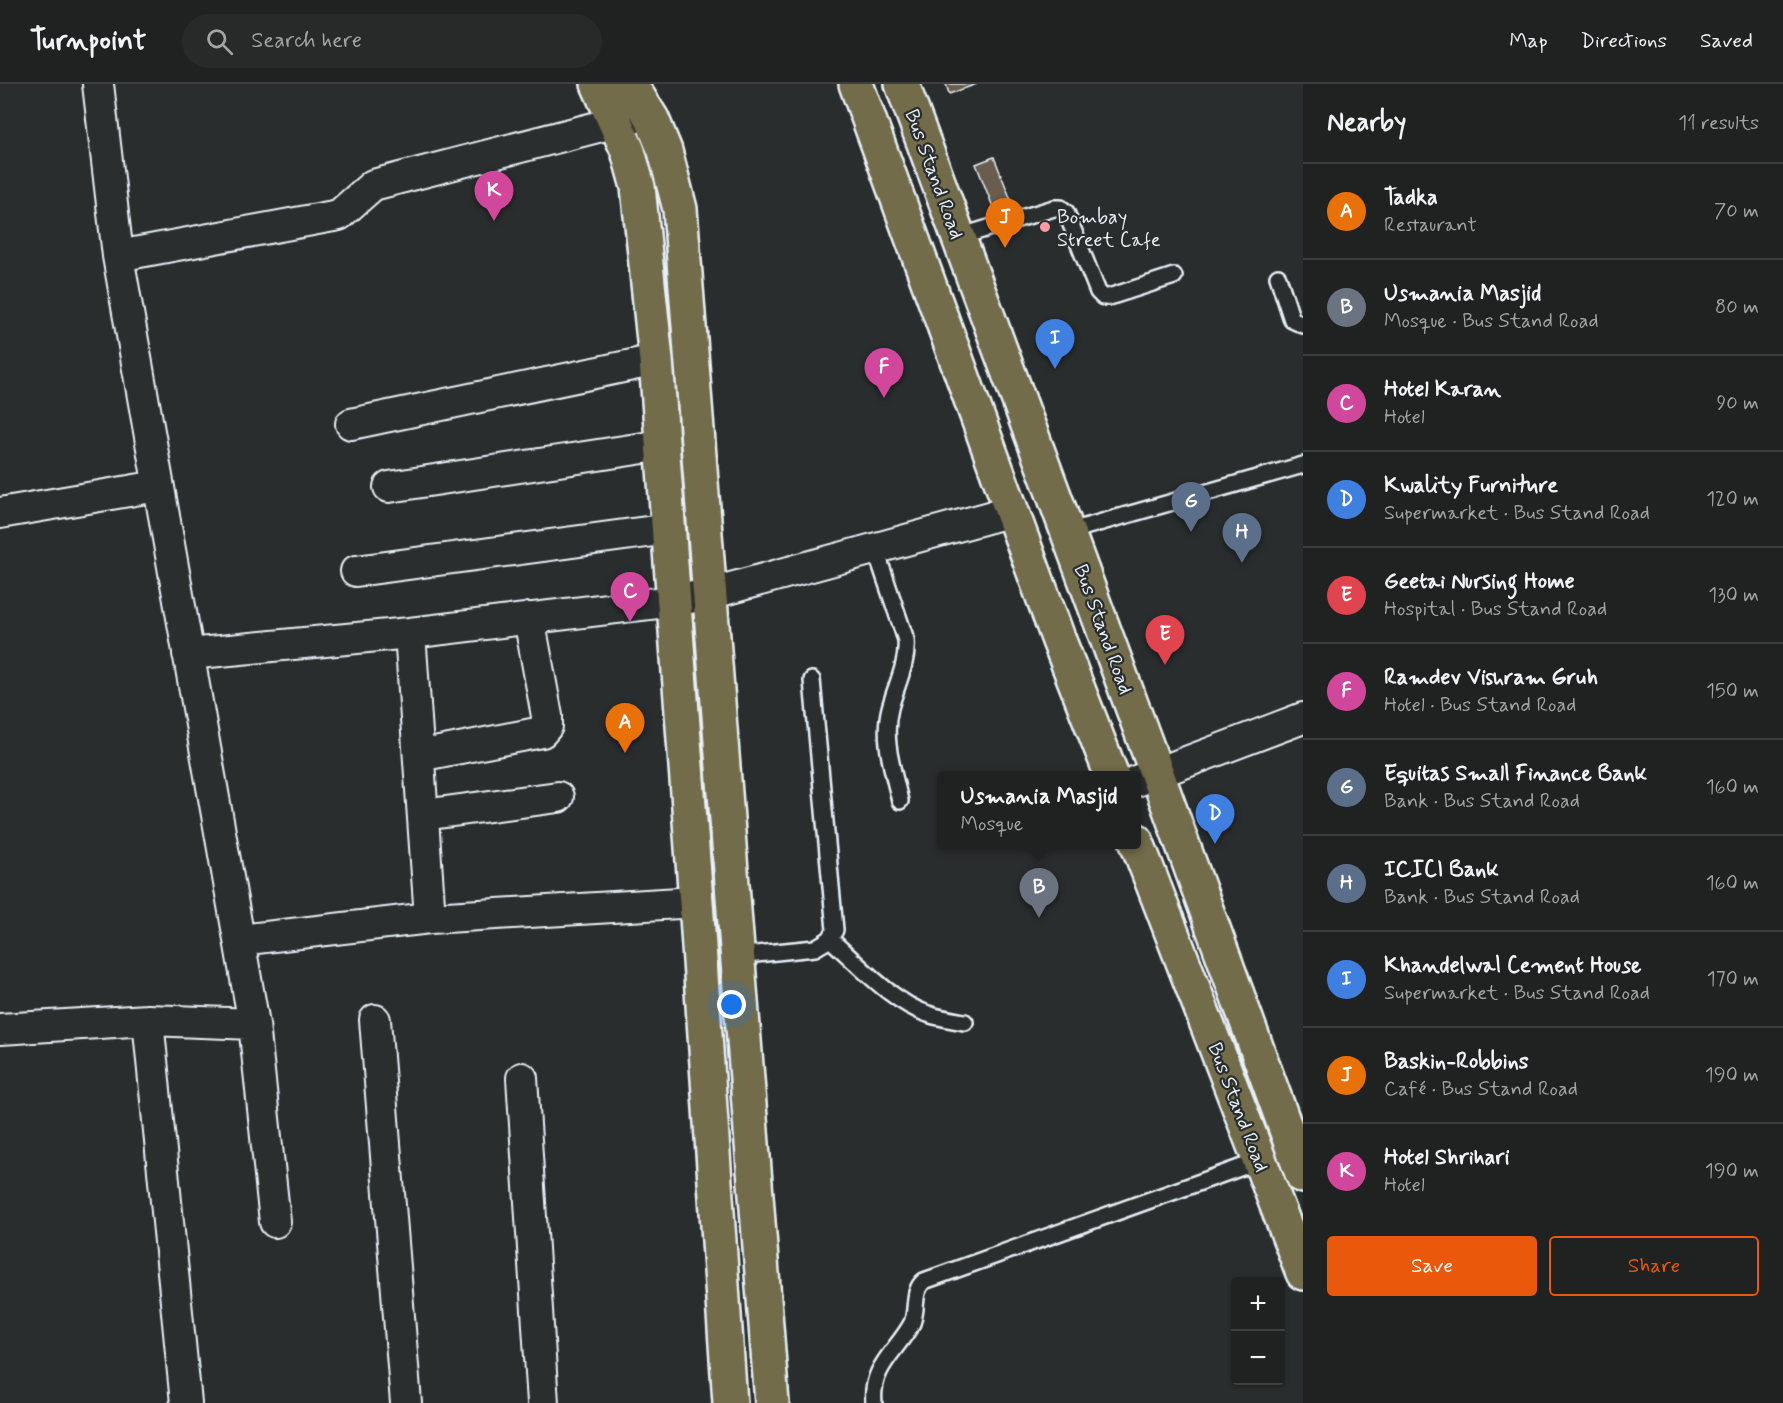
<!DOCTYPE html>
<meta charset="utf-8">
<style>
body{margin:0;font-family:Mynerve,sans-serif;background:#282a2a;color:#f1f3f6}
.controls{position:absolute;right:18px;bottom:18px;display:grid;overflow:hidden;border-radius:6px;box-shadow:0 2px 4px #0004}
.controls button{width:54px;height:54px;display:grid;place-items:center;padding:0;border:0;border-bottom:2px solid #3d3f40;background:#202222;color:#f1f3f6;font:30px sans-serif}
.you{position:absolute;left:732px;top:921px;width:21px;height:21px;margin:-15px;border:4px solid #fff;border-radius:50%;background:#1a73e8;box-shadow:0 0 0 9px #1a73e833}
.badge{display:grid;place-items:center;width:39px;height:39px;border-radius:50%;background:#ea580c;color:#fff;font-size:20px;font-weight:700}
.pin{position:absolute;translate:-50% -50px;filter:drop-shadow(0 2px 3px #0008)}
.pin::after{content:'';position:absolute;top:32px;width:21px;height:18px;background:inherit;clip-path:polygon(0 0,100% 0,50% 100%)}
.popup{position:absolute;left:937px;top:687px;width:204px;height:78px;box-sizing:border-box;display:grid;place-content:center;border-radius:6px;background:#202222;filter:drop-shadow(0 2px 4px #0005);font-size:20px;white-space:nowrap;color:#a2a4a5}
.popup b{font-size:22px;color:#f1f3f6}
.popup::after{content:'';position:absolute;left:50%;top:100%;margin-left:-12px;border:12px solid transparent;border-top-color:#202222}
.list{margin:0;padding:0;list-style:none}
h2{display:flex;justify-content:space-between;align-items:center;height:78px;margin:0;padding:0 24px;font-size:26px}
h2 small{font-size:20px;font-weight:400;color:#a2a4a5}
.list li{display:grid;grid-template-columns:39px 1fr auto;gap:18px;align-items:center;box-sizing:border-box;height:96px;padding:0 24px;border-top:2px solid #3d3f40}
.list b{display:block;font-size:22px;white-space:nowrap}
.list p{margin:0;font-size:20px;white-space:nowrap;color:#a2a4a5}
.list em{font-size:20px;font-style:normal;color:#a2a4a5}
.actions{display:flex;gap:12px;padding:18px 24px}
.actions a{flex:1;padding:14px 0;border:2px solid #ea580c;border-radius:6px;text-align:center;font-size:21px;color:#ea580c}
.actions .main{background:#ea580c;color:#fff}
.icon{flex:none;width:33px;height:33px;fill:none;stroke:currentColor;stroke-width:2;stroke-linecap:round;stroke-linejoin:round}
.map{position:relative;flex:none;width:1303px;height:1319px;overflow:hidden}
header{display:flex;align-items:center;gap:36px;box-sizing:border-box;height:84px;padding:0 30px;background:#202222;border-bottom:2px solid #3d3f40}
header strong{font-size:28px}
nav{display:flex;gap:33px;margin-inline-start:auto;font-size:21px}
.search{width:420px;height:54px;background:#282a2a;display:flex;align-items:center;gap:15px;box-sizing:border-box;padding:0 21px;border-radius:33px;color:#a2a4a5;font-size:22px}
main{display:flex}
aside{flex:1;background:#202222}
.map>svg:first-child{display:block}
.building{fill:#695d50;stroke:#e8f1f8;stroke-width:1.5}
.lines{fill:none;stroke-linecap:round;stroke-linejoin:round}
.service-casing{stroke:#e8f1f8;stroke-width:20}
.minor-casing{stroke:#e8f1f8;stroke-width:34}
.primary-casing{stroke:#e8f1f8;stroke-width:38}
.service{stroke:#2a2d2e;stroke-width:15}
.minor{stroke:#2a2d2e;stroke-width:30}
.primary{stroke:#726c4b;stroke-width:33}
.poi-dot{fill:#ff9aa2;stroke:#2a2d2e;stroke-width:2}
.labels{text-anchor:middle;stroke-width:4.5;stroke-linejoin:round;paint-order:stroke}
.street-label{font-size:20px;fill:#e8f1f8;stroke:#2a2d2e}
.poi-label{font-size:20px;fill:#e8f1f8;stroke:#2a2d2e;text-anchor:start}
</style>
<header>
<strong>Turnpoint</strong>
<div class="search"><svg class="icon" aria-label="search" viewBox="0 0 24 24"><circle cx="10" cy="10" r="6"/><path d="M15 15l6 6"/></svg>Search here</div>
<nav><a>Map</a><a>Directions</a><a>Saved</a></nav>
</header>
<main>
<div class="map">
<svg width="1303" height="1319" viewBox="0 0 1303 1319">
<rect width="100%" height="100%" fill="#2a2d2e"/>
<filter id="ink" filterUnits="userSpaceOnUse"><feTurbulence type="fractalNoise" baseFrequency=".0167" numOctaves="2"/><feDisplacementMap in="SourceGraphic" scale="12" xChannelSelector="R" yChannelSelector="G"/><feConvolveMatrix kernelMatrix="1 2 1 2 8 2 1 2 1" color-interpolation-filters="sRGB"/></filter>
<g filter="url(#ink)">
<path class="building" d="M 946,0 L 977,0 L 949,10 Z
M 994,73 L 1011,116 L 993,123 L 976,80 Z"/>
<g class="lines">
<defs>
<path id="service" d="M 959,153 L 1054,124 L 1061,124 L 1066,128 L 1098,208 L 1103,213 L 1109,213 L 1174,192
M 1278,193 L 1292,236 L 1303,241
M 1067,448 L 1303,381
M 875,464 L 906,556 C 908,580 896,601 890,624 C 882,655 893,686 900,717
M 830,855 C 857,879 893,919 928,930 C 939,934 953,936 965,938
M 737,872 L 815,864 L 830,855 L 835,846 L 812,596
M 874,1319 C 870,1283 897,1267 912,1239 C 918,1224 912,1207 924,1197 L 1259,1077"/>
<path id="minor" d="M 98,0 L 118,172 L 254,940 L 275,1138
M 118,172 L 339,131 L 373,101 L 640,32
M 351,340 L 656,276
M 389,403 L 663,361
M 0,429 L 158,402
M 356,487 L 669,445
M 410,549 L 430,834
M 188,570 L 410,549 L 674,517 L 709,510 L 1012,427
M 419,672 L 542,648 L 547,642 L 547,632 L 529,534
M 1136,697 L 1303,634
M 423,731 L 558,713
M 239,856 L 430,834 L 696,818
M 148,936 L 186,1319
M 375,936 L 406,1319
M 0,945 L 148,936 L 254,940
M 522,994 L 543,1319"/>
<path id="primary" d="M 598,0 L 628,67 L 638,103 L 656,276 L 696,818 L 730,1319
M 630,0 L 652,35 L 665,67 L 680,125 L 772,1319
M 856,0 L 1058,554 L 1112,692
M 902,0 L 1157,690 L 1303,1092
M 1136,756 L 1303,1189"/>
</defs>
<use href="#service" class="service-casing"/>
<use href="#minor" class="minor-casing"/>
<use href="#primary" class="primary-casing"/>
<use href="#service" class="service"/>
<use href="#minor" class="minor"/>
<use href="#primary" class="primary"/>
</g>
</g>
<circle class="poi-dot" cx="1045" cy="143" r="6"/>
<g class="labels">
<g class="street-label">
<text transform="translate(935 90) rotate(70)" y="7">Bus Stand Road</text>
<text transform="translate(1104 545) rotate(70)" y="7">Bus Stand Road</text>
<text transform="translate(1239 1023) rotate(69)" y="7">Bus Stand Road</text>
</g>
<g class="poi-label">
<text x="1057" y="139">Bombay<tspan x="1057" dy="23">Street Cafe</tspan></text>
</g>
</g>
</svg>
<div class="controls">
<button>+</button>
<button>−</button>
</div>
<div class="you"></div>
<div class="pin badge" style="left:625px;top:669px;background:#e8710a">A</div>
<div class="pin badge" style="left:1039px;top:834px;background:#6b7280">B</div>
<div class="popup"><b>Usmania Masjid</b>Mosque</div>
<div class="pin badge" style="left:630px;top:538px;background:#d1479c">C</div>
<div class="pin badge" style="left:1215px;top:760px;background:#3f7fe0">D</div>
<div class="pin badge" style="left:1165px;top:581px;background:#e0444e">E</div>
<div class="pin badge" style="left:884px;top:314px;background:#d1479c">F</div>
<div class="pin badge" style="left:1191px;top:448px;background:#5c6f8a">G</div>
<div class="pin badge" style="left:1242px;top:479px;background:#5c6f8a">H</div>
<div class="pin badge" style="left:1055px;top:285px;background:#3f7fe0">I</div>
<div class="pin badge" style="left:1005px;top:164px;background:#e8710a">J</div>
<div class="pin badge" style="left:494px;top:137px;background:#d1479c">K</div>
</div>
<aside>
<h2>Nearby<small>11 results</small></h2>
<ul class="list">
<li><span class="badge" style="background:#e8710a">A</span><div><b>Tadka</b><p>Restaurant</p></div><em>70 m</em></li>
<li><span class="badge" style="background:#6b7280">B</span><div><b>Usmania Masjid</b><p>Mosque · Bus Stand Road</p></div><em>80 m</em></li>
<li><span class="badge" style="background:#d1479c">C</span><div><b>Hotel Karan</b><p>Hotel</p></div><em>90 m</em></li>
<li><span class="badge" style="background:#3f7fe0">D</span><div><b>Kwality Furniture</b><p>Supermarket · Bus Stand Road</p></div><em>120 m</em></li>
<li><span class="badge" style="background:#e0444e">E</span><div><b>Geetai Nursing Home</b><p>Hospital · Bus Stand Road</p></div><em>130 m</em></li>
<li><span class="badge" style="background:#d1479c">F</span><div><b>Ramdev Vishram Gruh</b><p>Hotel · Bus Stand Road</p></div><em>150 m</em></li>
<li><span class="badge" style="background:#5c6f8a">G</span><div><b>Equitas Small Finance Bank</b><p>Bank · Bus Stand Road</p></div><em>160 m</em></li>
<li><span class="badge" style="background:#5c6f8a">H</span><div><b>ICICI Bank</b><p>Bank · Bus Stand Road</p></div><em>160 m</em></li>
<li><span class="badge" style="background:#3f7fe0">I</span><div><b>Khandelwal Cement House</b><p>Supermarket · Bus Stand Road</p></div><em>170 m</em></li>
<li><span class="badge" style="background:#e8710a">J</span><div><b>Baskin-Robbins</b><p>Café · Bus Stand Road</p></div><em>190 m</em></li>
<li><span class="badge" style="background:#d1479c">K</span><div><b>Hotel Shrihari</b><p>Hotel</p></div><em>190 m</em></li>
</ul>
<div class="actions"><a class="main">Save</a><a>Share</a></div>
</aside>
</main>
